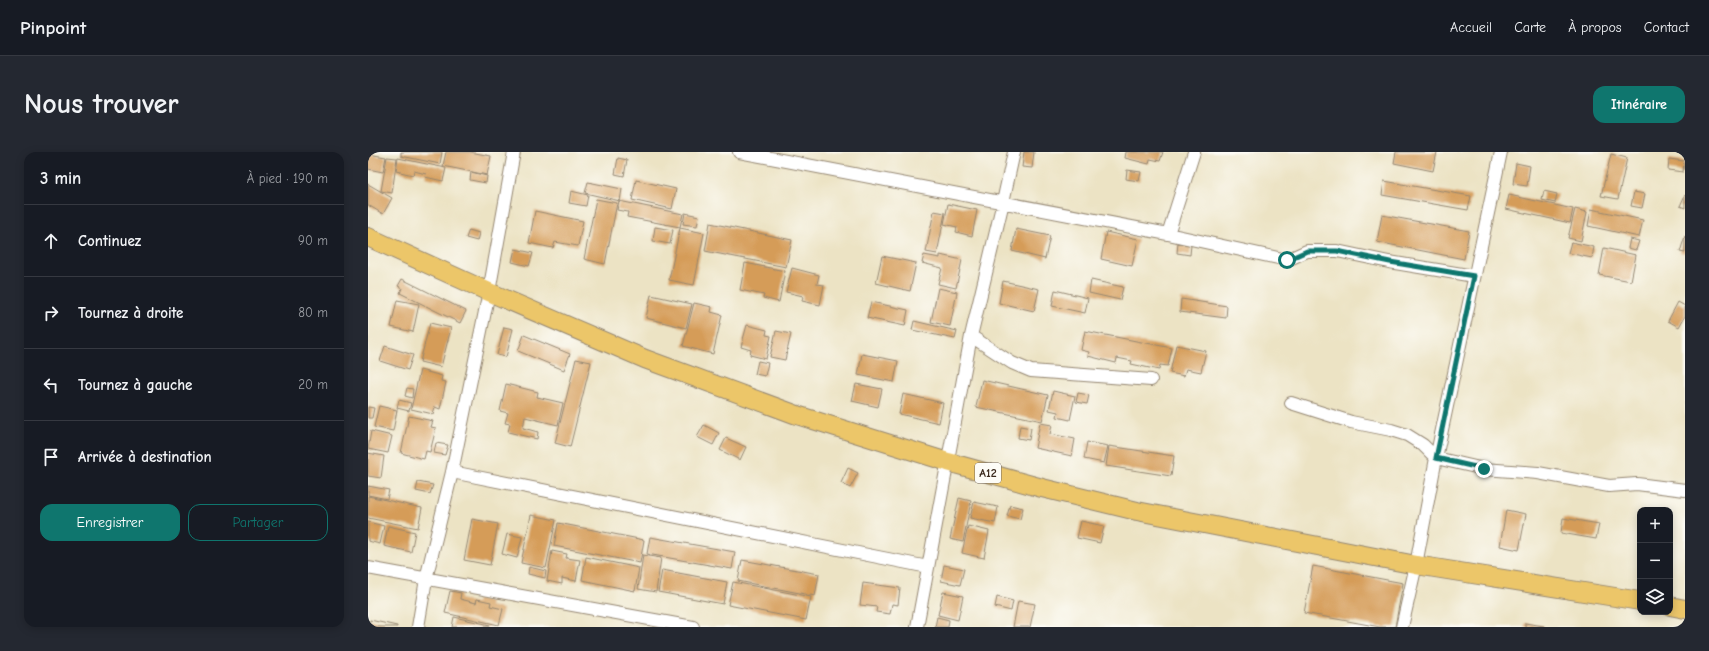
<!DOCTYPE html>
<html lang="fr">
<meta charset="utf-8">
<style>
body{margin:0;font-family:"Comic Neue",sans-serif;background:#242831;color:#f1f3f6}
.controls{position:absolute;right:12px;bottom:12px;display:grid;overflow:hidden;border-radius:8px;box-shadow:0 2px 10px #0003}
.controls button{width:36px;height:36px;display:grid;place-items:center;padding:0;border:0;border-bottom:1px solid #363941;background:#171b24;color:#f1f3f6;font:20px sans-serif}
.stop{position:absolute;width:12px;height:12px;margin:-9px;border:3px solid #0f766e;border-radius:50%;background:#fff}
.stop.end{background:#0f766e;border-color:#fff;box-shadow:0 1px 4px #0008}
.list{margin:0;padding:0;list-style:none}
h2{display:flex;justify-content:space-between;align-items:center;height:52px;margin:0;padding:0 16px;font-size:17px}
h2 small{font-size:13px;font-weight:400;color:#9ea1a6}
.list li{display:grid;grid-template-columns:26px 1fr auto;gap:12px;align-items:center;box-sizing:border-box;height:72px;padding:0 16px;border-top:1px solid #363941}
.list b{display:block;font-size:15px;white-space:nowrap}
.list em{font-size:13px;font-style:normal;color:#9ea1a6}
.actions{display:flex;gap:8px;padding:12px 16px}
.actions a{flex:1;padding:9px 0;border:1px solid #0f766e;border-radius:12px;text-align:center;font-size:14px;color:#0f766e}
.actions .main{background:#0f766e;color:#fff}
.icon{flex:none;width:22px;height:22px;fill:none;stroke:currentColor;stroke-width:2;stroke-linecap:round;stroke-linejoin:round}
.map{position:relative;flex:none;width:1317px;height:475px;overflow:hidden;border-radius:12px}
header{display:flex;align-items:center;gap:24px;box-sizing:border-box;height:56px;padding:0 20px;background:#171b24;border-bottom:1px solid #363941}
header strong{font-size:19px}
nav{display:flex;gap:22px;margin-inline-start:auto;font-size:14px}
.intro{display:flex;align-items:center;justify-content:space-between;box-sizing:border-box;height:96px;padding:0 24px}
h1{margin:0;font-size:28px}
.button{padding:10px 18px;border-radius:12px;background:#0f766e;color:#fff;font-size:14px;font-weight:700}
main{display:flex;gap:24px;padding:0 24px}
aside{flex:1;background:#171b24;border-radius:12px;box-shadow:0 2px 10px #0003}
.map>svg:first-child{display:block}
.building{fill:#d59c59}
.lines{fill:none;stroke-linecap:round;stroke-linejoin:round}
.street-casing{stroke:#948671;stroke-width:14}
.primary-casing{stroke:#948671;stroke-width:20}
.street{stroke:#fff;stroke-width:12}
.primary{stroke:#ecc669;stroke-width:18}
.route{stroke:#0f766e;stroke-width:5}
.labels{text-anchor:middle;stroke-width:3;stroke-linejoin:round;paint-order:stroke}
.shield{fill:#fdfcf7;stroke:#75695f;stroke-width:1}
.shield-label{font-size:12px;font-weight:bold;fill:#3b2a1e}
</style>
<header>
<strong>Pinpoint</strong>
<nav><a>Accueil</a><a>Carte</a><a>À propos</a><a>Contact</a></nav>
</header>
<div class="intro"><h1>Nous trouver</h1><a class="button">Itinéraire</a></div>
<main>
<aside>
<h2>3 min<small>À pied · 190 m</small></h2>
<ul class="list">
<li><svg class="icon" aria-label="ahead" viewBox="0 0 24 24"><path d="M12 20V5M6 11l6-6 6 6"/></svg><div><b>Continuez</b></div><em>90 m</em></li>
<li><svg class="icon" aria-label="right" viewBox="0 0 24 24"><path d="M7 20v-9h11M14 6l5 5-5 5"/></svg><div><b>Tournez à droite</b></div><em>80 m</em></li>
<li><svg class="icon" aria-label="left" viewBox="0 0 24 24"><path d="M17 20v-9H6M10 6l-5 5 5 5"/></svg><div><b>Tournez à gauche</b></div><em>20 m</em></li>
<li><svg class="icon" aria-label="arrive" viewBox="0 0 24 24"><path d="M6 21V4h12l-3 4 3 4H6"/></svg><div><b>Arrivée à destination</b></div></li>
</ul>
<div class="actions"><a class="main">Enregistrer</a><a>Partager</a></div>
</aside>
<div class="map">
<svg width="1317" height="475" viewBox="0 0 1317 475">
<rect width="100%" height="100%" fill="#fdfcf7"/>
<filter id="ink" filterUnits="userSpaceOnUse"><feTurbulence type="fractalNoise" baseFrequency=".025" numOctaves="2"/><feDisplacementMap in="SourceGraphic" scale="8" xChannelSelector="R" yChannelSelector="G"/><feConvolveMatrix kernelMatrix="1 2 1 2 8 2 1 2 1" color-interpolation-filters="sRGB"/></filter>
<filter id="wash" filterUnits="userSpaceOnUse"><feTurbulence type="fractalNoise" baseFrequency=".012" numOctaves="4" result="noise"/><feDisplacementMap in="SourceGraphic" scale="16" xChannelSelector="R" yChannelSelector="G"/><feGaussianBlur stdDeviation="0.9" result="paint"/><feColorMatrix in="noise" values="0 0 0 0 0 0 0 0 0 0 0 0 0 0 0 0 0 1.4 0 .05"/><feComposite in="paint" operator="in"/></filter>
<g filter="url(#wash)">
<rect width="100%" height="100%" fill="#ece3c4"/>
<g id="blocks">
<path class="building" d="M 33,0 L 74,0 L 72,12 L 33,4 Z
M 78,0 L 102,0 L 123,4 L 119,23 L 75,14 Z
M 656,0 L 666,0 L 664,16 L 654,15 Z
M 758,0 L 795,0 L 792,9 L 782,7 L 781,12 L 757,6 Z
M 1028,0 L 1069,0 L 1065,19 L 1026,11 Z
M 0,2 L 18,5 L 15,20 L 0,17 Z
M 1243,2 L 1259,6 L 1250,47 L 1233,44 Z
M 19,5 L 29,6 L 24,41 L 13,39 Z
M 30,6 L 78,16 L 75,29 L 57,25 L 58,22 L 46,19 L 45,23 L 28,19 Z
M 250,6 L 259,8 L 256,24 L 247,22 Z
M 1301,7 L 1316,9 L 1315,20 L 1300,18 Z
M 1148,11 L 1162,14 L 1159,34 L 1145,32 Z
M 759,18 L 773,20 L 771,29 L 758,27 Z
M 103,20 L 119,24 L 118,31 L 102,28 Z
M 268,28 L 308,37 L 304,57 L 264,48 Z
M 1016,29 L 1103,44 L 1100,58 L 1014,43 Z
M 220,30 L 254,37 L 252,49 L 217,41 Z
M 0,32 L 24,46 L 15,62 L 0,53 Z
M 203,39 L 220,43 L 218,54 L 201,51 Z
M 1176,39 L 1189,42 L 1187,51 L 1174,48 Z
M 1266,40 L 1277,42 L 1274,56 L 1263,54 Z
M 1141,43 L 1205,57 L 1202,71 L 1138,57 Z
M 1317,43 L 1317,56 L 1312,54 Z
M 228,47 L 249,51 L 237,112 L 216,107 Z
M 251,49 L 315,62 L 312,75 L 259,65 L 260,60 L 249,58 Z
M 580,52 L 609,58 L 604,84 L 588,80 L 589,75 L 576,72 Z
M 1207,57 L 1219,60 L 1213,89 L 1200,86 Z
M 1223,57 L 1275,68 L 1271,85 L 1220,74 Z
M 167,59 L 215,69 L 210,94 L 187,90 L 185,96 L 161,91 Z
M 566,59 L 577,61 L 569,102 L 558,100 Z
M 317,61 L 331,64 L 329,74 L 315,72 Z
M 1014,63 L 1101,79 L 1096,107 L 1009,90 Z
M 342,71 L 424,88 L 418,115 L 337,99 Z
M 287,75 L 305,78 L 302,92 L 285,89 Z
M 312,76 L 336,81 L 326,133 L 301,128 Z
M 648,77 L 682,84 L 677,107 L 644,99 Z
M 101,78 L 111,81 L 109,89 L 98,86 Z
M 738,80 L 770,87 L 764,114 L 733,107 Z
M 1317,84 L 1317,101 L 1312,100 Z
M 1262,87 L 1271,89 L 1268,98 L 1260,96 Z
M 1203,90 L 1226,95 L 1224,106 L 1200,101 Z
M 810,91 L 823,93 L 822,103 L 809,101 Z
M 1236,96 L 1268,103 L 1263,129 L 1231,123 Z
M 147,97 L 165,101 L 161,114 L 144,110 Z
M 556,103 L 572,106 L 572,103 L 594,108 L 588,136 L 570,132 L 574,116 L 554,111 Z
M 514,104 L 548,111 L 542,139 L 508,131 Z
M 377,111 L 417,119 L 411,150 L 395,146 L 396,143 L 372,138 Z
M 424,116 L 451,123 L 449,132 L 456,133 L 452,153 L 434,149 L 435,144 L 418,140 Z
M 34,127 L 98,159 L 92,171 L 32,141 L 34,136 L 30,134 Z
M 723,128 L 755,135 L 752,148 L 721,141 Z
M 635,129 L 671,137 L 666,159 L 631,151 Z
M 570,136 L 589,140 L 582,174 L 563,170 Z
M 687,138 L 720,146 L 717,161 L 684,154 Z
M 283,143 L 324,152 L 318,176 L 278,166 Z
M 813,147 L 859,154 L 858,166 L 812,160 Z
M 29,148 L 51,152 L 45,180 L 23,175 Z
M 503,150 L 540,158 L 537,174 L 499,166 Z
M 1310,150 L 1317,154 L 1317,164 L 1311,175 L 1300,169 Z
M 326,151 L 344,155 L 343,160 L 354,163 L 345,202 L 315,194 Z
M 546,169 L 589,179 L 587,187 L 544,178 Z
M 62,171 L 83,176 L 73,215 L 52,210 Z
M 379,173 L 399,178 L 398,183 L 403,184 L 398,207 L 382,203 L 383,198 L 373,195 Z
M 136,175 L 145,177 L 138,205 L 129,203 Z
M 408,179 L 423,182 L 417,208 L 402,205 Z
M 717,179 L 804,196 L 800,214 L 792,213 L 791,218 L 763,212 L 764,209 L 749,206 L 748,211 L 720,204 L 721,200 L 713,198 Z
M 156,183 L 202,202 L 196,218 L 150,199 Z
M 808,193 L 838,199 L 833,220 L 818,217 L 816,224 L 802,221 Z
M 17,194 L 45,203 L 40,218 L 12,209 Z
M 494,202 L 530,209 L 526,230 L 490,223 Z
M 208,207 L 223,210 L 202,295 L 187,291 Z
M 390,209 L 400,211 L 397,224 L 387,222 Z
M 52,218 L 74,224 L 73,229 L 78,230 L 72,257 L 67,255 L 65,262 L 43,257 Z
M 614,228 L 680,243 L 674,269 L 608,255 Z
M 138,232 L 170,240 L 169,245 L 195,251 L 190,273 L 157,265 L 155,276 L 170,280 L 169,287 L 140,280 L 142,272 L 137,271 L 140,261 L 132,259 Z
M 488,232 L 514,237 L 510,255 L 484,249 Z
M 39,236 L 45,237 L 44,246 L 37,244 Z
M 685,239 L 707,244 L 702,268 L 689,265 L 690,260 L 681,258 Z
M 710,241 L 721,243 L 719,252 L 708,250 Z
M 535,242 L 575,251 L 571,271 L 531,262 Z
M 31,248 L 43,251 L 41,259 L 29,256 Z
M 11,254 L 29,258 L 25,279 L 6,275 Z
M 0,255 L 6,256 L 4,266 L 0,266 Z
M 41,264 L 65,269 L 63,275 L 68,276 L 62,300 L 58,299 L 56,307 L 33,301 Z
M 672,271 L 684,273 L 682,282 L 707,287 L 704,304 L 667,296 Z
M 336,273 L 351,281 L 345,293 L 329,285 Z
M 652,274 L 663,276 L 661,288 L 650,286 Z
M 3,279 L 24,284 L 20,301 L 0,297 Z
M 358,286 L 378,295 L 372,308 L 352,298 Z
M 719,290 L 740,294 L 736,311 L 716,307 Z
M 68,291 L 80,293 L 77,303 L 66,301 Z
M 741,294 L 806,304 L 803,324 L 738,314 Z
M 0,301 L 16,304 L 13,326 L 0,324 Z
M 480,316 L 490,321 L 482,336 L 473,331 Z
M 50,330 L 65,333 L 62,342 L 48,339 Z
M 0,334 L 21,338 L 19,347 L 0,343 Z
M 0,344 L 54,356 L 50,376 L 0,366 Z
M 591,346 L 603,349 L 595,390 L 582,387 Z
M 606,350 L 630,355 L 627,371 L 602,366 Z
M 642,353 L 655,356 L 652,367 L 639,364 Z
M 1138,358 L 1158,362 L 1151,398 L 1132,394 Z
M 163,363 L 188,368 L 178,416 L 153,411 Z
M 1195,366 L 1231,372 L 1228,387 L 1193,381 Z
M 104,367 L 130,372 L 122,413 L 96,408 Z
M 713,369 L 736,374 L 732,391 L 709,386 Z
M 0,370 L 16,374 L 12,392 L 0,389 Z
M 190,371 L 276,388 L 272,411 L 186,394 Z
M 20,374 L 47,380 L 43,400 L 16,394 Z
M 600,374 L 621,379 L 616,406 L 594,401 Z
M 139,382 L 154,385 L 149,406 L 134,402 Z
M 282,385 L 367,400 L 364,417 L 279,402 Z
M 184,399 L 199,402 L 198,406 L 212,408 L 208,429 L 194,426 L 194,432 L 179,429 Z
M 275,403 L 293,406 L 288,440 L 270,437 Z
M 218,405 L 271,416 L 267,439 L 214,428 Z
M 374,408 L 451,422 L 447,444 L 370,429 Z
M 576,413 L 596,417 L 592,433 L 573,429 Z
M 945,414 L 1035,431 L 1027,475 L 1012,475 L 936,461 Z
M 161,415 L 178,419 L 177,426 L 160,422 Z
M 294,418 L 359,430 L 355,452 L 290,440 Z
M 365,430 L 443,445 L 438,468 L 360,453 Z
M 495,431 L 532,436 L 530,453 L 524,452 L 522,462 L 508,460 L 509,455 L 492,453 Z
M 82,439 L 93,441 L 92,447 L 108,451 L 109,447 L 123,450 L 122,454 L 135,457 L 131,473 L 77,461 Z
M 575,440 L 595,444 L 590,468 L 570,463 Z
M 629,445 L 645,449 L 643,459 L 627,455 Z
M 650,449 L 667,452 L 662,475 L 645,475 Z
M 86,465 L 122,473 L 121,475 L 84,475 Z
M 569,465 L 581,468 L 580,475 L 567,475 Z
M 2,468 L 29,474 L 29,475 L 0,475 Z
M 1157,471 L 1176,474 L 1176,475 L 1157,475 Z"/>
</g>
</g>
<g filter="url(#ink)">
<use href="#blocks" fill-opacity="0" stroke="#948671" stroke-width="1"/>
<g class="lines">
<defs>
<path id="street" d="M 371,0 L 800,82 L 919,108 L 939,99 L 969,99 L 1021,110 L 1106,124
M 800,82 L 826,0
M 603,184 L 644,211 L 663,219 L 783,228
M 923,251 L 983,270 L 1023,278 L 1039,283 L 1055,293 L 1068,306 L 1116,317 L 1170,321 L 1241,334 L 1269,332 L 1317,338
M 84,320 L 560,415
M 0,416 L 325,475
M 50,475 L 58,427 L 84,320 L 121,140 L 146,0
M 549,475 L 603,184 L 635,50 L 646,0
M 1034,475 L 1048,413 L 1068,306 L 1133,0"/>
<path id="primary" d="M 0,85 L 121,140 L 277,207 L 429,263 L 580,310 L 674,336 L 769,359 L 1048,413 L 1272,449
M 1302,454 L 1317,457"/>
</defs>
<use href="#street" class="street-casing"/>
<use href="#primary" class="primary-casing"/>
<use href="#street" class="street"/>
<use href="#primary" class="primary"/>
</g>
</g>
<g class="lines" filter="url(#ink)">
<path class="route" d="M 919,108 L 939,99 L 969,99 L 1022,110 L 1106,124 L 1068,306 L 1116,317"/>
</g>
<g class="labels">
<rect class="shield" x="607" y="311" width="26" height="20" rx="3"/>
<g class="shield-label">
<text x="620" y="325">A12</text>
</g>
</g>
</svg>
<div class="controls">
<button>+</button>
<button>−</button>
<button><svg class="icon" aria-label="layers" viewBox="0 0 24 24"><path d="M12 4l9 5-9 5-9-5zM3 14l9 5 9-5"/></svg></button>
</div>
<div class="stop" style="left:919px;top:108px"></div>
<div class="stop end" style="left:1116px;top:317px"></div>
</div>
</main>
